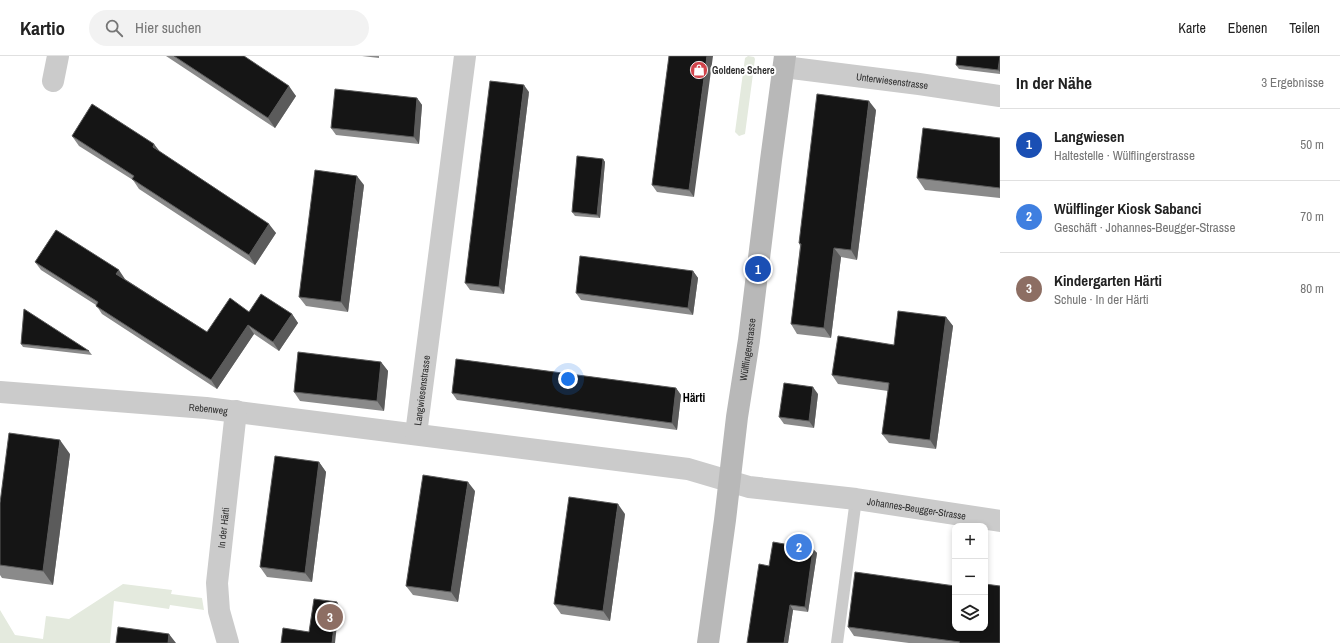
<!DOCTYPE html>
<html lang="de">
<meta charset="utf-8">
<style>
body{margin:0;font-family:"Archivo Narrow",sans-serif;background:#f2f2f2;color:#222}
.controls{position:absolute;right:12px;bottom:12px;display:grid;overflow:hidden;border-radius:8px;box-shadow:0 2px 6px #0003}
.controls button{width:36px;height:36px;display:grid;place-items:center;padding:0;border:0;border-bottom:1px solid #e0e0e0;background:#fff;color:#222;font:20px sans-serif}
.you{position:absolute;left:568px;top:323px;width:14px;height:14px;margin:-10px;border:3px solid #fff;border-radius:50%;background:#1a73e8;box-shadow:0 0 0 6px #1a73e833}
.badge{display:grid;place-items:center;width:26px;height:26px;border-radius:50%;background:#0f766e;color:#fff;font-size:13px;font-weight:700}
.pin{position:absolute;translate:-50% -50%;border:2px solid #fff;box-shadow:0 1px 4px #0006}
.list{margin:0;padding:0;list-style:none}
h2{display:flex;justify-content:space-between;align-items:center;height:52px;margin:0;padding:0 16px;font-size:17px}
h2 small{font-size:13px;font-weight:400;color:#767676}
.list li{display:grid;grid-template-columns:26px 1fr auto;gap:12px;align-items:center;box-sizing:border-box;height:72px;padding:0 16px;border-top:1px solid #e0e0e0}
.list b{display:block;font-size:15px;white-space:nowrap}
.list p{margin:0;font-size:13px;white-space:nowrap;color:#767676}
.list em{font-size:13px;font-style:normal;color:#767676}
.icon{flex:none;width:22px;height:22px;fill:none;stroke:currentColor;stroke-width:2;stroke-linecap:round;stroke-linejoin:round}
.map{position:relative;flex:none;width:1000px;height:587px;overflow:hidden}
header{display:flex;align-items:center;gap:24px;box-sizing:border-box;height:56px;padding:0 20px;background:#fff;border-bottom:1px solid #e0e0e0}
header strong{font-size:19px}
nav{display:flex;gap:22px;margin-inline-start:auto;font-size:14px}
.search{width:280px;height:36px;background:#f2f2f2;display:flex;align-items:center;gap:10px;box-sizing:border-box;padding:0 14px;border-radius:22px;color:#767676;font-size:15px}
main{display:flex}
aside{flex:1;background:#fff}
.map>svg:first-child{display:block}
.green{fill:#e4eade}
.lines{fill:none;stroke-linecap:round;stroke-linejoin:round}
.lane{stroke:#cbcbcb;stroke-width:12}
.street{stroke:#cbcbcb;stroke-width:22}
.secondary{stroke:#b8b8b8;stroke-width:22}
.wall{fill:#8a8a8a}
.shaded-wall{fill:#5b5b5b}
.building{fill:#151515;stroke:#5b5b5b}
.labels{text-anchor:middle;stroke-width:4;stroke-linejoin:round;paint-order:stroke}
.poi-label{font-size:10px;font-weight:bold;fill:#2e2e2e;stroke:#fff;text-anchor:start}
.street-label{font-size:10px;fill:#2e2e2e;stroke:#fff}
.quarter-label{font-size:12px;font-weight:bold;fill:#000;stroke:#fff}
</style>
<header>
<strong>Kartio</strong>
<div class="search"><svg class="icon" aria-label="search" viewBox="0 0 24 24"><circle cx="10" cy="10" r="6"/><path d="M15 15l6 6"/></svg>Hier suchen</div>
<nav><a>Karte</a><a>Ebenen</a><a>Teilen</a></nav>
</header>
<main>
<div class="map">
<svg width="1000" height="587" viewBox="0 0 1000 587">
<rect width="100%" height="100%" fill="#fff"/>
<path class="green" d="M 748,0 L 754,1 L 755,3 L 745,78 L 739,80 L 735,76 L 745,2 Z
M 123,528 L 172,534 L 171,538 L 202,542 L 204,554 L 170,549 L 169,553 L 114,545 L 110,587 L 0,587 L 0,554 L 15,579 L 43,583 L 46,560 L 69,563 Z"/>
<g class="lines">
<path class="lane" d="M 837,587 L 856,443"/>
<g class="street">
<path id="s1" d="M 784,11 L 919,28 L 1000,40"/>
<path d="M 53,25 L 58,0"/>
<path id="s2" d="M 0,336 L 206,352 L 688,413 L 749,431 L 856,443 L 1000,465"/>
<path id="s3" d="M 416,378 L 465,0"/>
<path id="s4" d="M 228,587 L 219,555 L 217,527 L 236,355"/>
</g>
<path class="secondary" id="s5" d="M 708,587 L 725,464 L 737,361 L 749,284 L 771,104 L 785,0"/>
</g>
<path class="wall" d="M 166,0 L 244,0 L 296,40 L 275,72 Z
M 362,0 L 379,0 L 379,2 Z
M 669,0 L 694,141 L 657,136 L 652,129 Z
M 1000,0 L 1000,18 L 959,13 L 956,9 Z
M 529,36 L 504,238 L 470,234 L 465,227 Z
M 417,42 L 422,49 L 419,88 L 336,79 L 331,72 Z
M 876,54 L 857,204 L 841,201 L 831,282 L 797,278 L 791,268 L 800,190 L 799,187 Z
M 72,80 L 160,96 L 276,177 L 255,209 L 139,133 L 133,124 L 79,90 Z
M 1000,82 L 1000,142 L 925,134 L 917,122 Z
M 603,103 L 605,106 L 600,162 L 575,160 L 572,156 Z
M 364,129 L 348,256 L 306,250 L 299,241 Z
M 35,206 L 125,223 L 207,276 L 249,256 L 292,258 L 298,267 L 279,295 L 254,278 L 217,333 L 102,258 L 96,249 L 41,214 Z
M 693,215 L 698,222 L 693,259 L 581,244 L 576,237 Z
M 946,261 L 953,270 L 936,393 L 889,387 L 882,378 L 888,335 L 838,328 L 832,319 L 894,289 Z
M 21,288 L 89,295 L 92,299 L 23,291 Z
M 381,306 L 388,315 L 384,355 L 300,345 L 294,336 Z
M 676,332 L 681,339 L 677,374 L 457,344 L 452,337 Z
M 818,338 L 814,372 L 784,368 L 779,361 Z
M 70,398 L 53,529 L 2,522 L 0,519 L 0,447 Z
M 319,406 L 326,416 L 312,526 L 267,521 L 260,511 Z
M 475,435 L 458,546 L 413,539 L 406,530 Z
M 625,458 L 610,565 L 561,558 L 554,548 Z
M 813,493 L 817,497 L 808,556 L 793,554 L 788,587 L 769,510 Z
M 848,571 L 1000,587 L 909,587 L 854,580 Z"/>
<path class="shaded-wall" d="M 707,0 L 713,0 L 694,141 L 689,134 Z
M 1000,0 L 1000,16 L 998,14 Z
M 524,29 L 529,36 L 504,238 L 499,231 Z
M 289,30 L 296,40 L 275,72 L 268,62 Z
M 417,42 L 422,49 L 419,88 L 414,81 Z
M 869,45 L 876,54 L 857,204 L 851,194 Z
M 154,88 L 161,97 L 153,91 Z
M 603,103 L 605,106 L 600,162 L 597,159 Z
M 357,120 L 364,129 L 348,256 L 341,246 Z
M 269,168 L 276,177 L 255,209 L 249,199 Z
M 834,192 L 841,201 L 831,282 L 824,272 Z
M 119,214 L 125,223 L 122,226 L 116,218 Z
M 693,215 L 698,222 L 693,259 L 688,252 Z
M 292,258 L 298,267 L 279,295 L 273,286 Z
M 946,261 L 953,270 L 936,393 L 930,384 Z
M 248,269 L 254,278 L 217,333 L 211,324 Z
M 381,306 L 388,315 L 384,355 L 377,345 Z
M 813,331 L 818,338 L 814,372 L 809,365 Z
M 676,332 L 681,339 L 677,374 L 672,367 Z
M 60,384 L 70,398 L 53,529 L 43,515 Z
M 319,406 L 326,416 L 312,526 L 305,517 Z
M 468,426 L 475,435 L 458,546 L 451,536 Z
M 618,448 L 625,458 L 610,565 L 603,555 Z
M 813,493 L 817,497 L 808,556 L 805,551 Z
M 337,546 L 339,550 L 335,587 L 332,587 Z
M 790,549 L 793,554 L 788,587 L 784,587 Z
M 169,578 L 176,587 L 168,587 Z"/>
<path class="building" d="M 174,0 L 244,0 L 289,30 L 268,62 Z
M 669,0 L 707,0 L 689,134 L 652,129 Z
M 957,0 L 1000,0 L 998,14 L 956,9 Z
M 490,25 L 524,29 L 499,231 L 465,227 Z
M 335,33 L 417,42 L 414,81 L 331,72 Z
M 817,38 L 869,45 L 851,194 L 834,192 L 824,272 L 791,268 L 801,188 L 799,187 Z
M 92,48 L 154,88 L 153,91 L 269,168 L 249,199 L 132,123 L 134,120 L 72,80 Z
M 923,72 L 1000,82 L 1000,132 L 917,122 Z
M 577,100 L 603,103 L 597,159 L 572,156 Z
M 315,114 L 357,120 L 341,246 L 299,241 Z
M 56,174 L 119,214 L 116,218 L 207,276 L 230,242 L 249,256 L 261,238 L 292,258 L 273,286 L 248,269 L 211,324 L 96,250 L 98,246 L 35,206 Z
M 580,200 L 693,215 L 688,252 L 576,237 Z
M 24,253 L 89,295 L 21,288 Z
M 898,255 L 946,261 L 930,384 L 882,378 L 889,327 L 832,319 L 838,280 L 894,289 Z
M 298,296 L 381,306 L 377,345 L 294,336 Z
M 456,303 L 676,332 L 672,367 L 452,337 Z
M 784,327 L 813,331 L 809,365 L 779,361 Z
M 9,377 L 60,384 L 43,515 L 0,509 L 0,447 Z
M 275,400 L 319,406 L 305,517 L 260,511 Z
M 423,419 L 468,426 L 451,536 L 406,530 Z
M 569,441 L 618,448 L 603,555 L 554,548 Z
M 773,486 L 813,493 L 805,551 L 790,549 L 784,587 L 747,587 L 759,508 L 769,510 Z
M 855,516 L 955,530 L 955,572 L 985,572 L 985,528 L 1000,530 L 1000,587 L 959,587 L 960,586 L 848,571 Z
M 314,543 L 337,546 L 332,587 L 281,587 L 283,572 L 309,576 Z
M 118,571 L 169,578 L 168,587 L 116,587 Z"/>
<defs>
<symbol id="shop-disc" viewBox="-11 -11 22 22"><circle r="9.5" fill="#d1444b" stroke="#fff"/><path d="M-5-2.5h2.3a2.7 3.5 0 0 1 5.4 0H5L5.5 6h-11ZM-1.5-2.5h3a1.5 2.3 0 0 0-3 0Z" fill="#fff"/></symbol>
</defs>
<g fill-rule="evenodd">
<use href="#shop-disc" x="689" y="4" width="20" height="20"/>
</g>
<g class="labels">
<g class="poi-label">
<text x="712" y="18">Goldene Schere</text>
</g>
<g class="street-label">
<text dy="4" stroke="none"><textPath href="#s1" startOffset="109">Unterwiesenstrasse</textPath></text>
<text dy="4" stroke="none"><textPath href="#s5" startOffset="296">Wülflingerstrasse</textPath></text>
<text dy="4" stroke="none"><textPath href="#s3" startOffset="44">Langwiesenstrasse</textPath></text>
<text dy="4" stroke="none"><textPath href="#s2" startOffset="209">Rebenweg</textPath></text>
<text dy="4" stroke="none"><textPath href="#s2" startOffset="925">Johannes-Beugger-Strasse</textPath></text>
<text dy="4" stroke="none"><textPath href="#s4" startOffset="117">In der Härti</textPath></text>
</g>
<g class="quarter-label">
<text x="694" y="346">Härti</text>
</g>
</g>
</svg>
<div class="controls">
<button>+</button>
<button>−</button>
<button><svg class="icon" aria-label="layers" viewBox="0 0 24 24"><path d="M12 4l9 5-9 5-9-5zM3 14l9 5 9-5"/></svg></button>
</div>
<div class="you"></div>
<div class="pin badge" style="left:758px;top:213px;background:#1a4fb4">1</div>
<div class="pin badge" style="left:799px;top:491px;background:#3f7fe0">2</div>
<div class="pin badge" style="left:330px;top:561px;background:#8d6e63">3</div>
</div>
<aside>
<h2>In der Nähe<small>3 Ergebnisse</small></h2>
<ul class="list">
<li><span class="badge" style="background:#1a4fb4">1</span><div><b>Langwiesen</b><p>Haltestelle · Wülflingerstrasse</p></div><em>50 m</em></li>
<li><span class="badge" style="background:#3f7fe0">2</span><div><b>Wülflinger Kiosk Sabanci</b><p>Geschäft · Johannes-Beugger-Strasse</p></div><em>70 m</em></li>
<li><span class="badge" style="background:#8d6e63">3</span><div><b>Kindergarten Härti</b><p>Schule · In der Härti</p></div><em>80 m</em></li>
</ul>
</aside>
</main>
